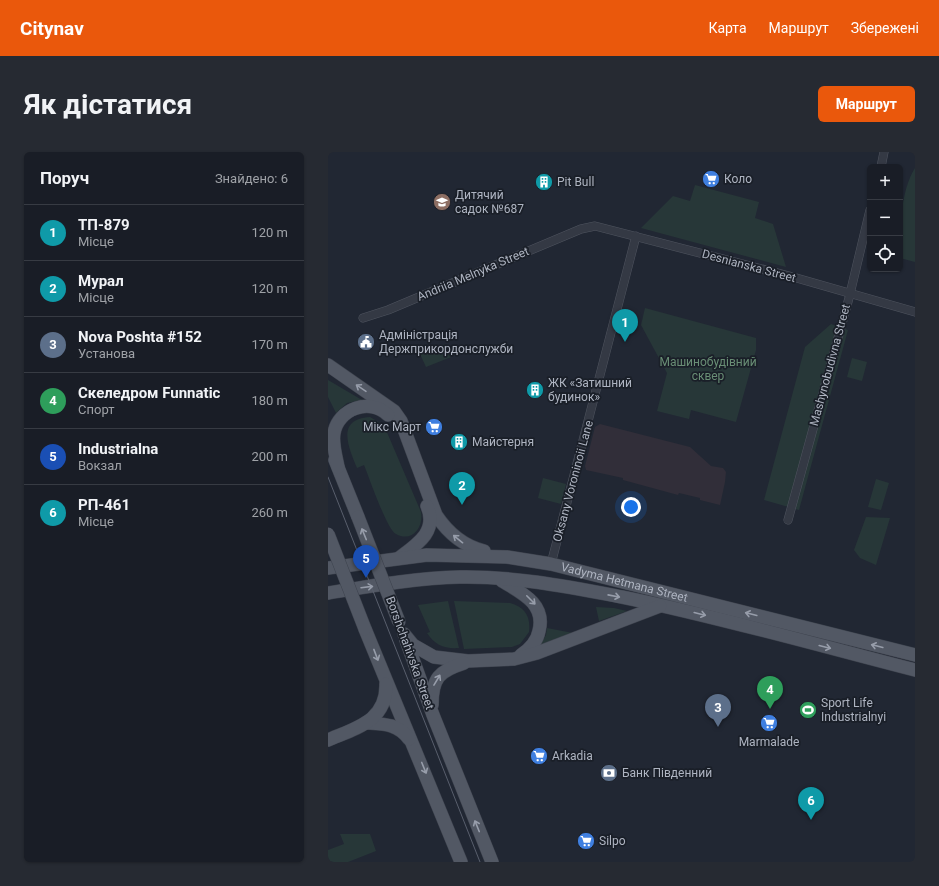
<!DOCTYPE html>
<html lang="uk">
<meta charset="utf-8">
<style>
body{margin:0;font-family:Roboto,sans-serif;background:#262a32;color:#f1f3f6}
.controls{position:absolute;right:12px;top:12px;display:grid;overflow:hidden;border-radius:6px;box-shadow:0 1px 3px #0004}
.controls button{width:36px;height:36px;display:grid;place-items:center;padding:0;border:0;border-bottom:1px solid #373b43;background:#191d26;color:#f1f3f6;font:20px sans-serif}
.you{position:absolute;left:303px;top:355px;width:14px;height:14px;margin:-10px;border:3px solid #fff;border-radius:50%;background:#1a73e8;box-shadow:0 0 0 6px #1a73e833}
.badge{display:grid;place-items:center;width:26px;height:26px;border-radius:50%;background:#ea580c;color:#fff;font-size:13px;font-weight:700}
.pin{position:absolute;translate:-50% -33px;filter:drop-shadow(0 1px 2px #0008)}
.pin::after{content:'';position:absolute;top:21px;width:14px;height:12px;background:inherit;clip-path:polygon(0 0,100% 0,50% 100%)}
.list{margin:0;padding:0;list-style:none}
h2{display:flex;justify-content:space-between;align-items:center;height:52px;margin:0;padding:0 16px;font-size:17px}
h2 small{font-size:13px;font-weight:400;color:#9fa2a7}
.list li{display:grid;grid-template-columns:26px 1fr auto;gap:12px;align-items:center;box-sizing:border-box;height:56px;padding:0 16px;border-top:1px solid #373b43}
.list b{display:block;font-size:15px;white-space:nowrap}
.list p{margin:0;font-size:13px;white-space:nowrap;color:#9fa2a7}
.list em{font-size:13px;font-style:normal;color:#9fa2a7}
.icon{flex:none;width:22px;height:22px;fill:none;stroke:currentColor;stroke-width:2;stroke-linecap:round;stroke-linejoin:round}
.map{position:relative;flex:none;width:587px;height:710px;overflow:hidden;border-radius:6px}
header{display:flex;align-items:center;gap:24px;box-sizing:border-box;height:56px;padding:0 20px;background:#ea580c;color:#fff}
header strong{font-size:19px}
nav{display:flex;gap:22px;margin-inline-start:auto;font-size:14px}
.intro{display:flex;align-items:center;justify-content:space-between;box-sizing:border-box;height:96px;padding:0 24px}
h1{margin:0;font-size:28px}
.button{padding:10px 18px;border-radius:6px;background:#ea580c;color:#fff;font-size:14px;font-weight:700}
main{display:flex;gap:24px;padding:0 24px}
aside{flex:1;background:#191d26;border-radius:6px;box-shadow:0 1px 3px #0004}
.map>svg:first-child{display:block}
.medical{fill:#312e39}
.green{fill:#273738}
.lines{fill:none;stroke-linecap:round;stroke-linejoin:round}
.minor-casing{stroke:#4f545f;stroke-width:9}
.primary-casing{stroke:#3e434e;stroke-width:14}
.minor{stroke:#343944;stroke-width:8}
.primary{stroke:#525864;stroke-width:13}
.tram{stroke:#595f6d;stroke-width:1}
.primary-bridge-casing{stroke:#3e434e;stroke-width:14;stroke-linecap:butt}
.primary-bridge{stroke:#525864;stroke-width:13}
.oneway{stroke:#979daa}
.labels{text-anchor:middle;stroke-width:3.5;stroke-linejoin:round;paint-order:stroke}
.poi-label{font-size:12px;fill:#aeb4c1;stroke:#1a1f28;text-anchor:start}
.street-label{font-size:12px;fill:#aeb4c1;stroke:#1a1f28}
.park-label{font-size:12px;fill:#698e75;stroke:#1a1f28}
</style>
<header>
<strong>Citynav</strong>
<nav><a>Карта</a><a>Маршрут</a><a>Збережені</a></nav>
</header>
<div class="intro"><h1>Як дістатися</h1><a class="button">Маршрут</a></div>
<main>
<aside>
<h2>Поруч<small>Знайдено: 6</small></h2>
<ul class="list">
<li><span class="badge" style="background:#0f9aa8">1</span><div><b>ТП-879</b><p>Місце</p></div><em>120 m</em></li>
<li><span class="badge" style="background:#0f9aa8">2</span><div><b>Мурал</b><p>Місце</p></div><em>120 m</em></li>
<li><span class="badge" style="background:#5c6f8a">3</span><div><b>Nova Poshta #152</b><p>Установа</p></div><em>170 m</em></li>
<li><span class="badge" style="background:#2e9e5b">4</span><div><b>Скеледром Funnatic</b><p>Спорт</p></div><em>180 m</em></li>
<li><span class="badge" style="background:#1a4fb4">5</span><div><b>Industrialna</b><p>Вокзал</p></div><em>200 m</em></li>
<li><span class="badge" style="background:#0f9aa8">6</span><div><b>РП-461</b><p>Місце</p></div><em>260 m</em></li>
</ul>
</aside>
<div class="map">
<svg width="587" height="710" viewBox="0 0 587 710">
<rect width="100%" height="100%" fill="#212733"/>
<path class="medical" d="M 272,272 L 362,295 L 383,314 L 395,316 L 398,320 L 397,330 L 392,353 L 372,348 L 372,346 L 351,341 L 350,343 L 295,328 L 295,326 L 258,318 L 257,314 L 267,275 Z"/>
<path class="green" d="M 587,16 L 587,110 L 572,106 C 572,78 572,40 587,16 Z
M 367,33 L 431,50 L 427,66 L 445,72 L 458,115 L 313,76 L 345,44 L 362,49 Z
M 317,156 L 428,186 L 428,198 L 408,270 L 363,258 L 361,267 L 329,259 L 339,221 L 313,173 Z
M 503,172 L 520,178 L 471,358 L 436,348 L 477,195 Z
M 117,192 L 123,205 L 98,215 L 92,202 Z
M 524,206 L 539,210 L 534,229 L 519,225 Z
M 0,228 L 34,248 L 19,251 L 8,261 L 0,245 Z
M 42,265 L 54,272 L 58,278 L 93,360 C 96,375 84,391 68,382 C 59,378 41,325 36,313 L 29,316 C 21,296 7,267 42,265 Z
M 215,326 L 238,332 L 233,352 L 210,346 Z
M 548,327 L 561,331 L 553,358 L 540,355 Z
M 538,365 L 562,366 L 548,413 L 532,406 L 526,398 Z
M 120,449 L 131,496 C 116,497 107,493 99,481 L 102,480 L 90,453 Z
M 126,449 L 182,451 C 197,455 203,465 201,480 L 192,492 L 184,495 L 136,497 Z
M 268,455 L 286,456 L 299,459 L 271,469 Z
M 219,476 L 245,481 L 212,493 L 218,483 Z
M 12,682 L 42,682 L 48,699 L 20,710 L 0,710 L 0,698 L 16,692 Z"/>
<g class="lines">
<defs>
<path id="minor" d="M 553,15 L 556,0
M 35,166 L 60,158 L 253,77 L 267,74 L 465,125 L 587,160
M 460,368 L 521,146 L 542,58
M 223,412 L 308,84"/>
<g id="primary">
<path d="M 0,213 L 66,259 L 73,269 L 108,363 C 120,381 135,394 156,399"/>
<path d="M 7,308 L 30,365"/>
<path d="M 10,315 C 8,304 4,292 6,281 C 10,257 42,245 60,263"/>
<path d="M 71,406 C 90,392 110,379 99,354"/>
<path id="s1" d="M 0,416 L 99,403 L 179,405 L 223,412 L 587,503"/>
<path d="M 174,429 C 194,441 218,452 211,479 C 209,490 202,497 193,503"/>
<path d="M 0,441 C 43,434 88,426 132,425 C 186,424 241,435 294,445 C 392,465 489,493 587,518"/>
<path d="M 37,477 L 133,710"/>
<path d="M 76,482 L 85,493 L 106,505 L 140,509 L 186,507 L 209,501 L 332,454"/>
<path d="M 78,488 L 105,563 L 164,710"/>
<path d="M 104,553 C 104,526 111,519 136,511"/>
<path d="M 39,571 C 57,572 70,572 81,587"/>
<path d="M 0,588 C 28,576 59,569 58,532"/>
</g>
</defs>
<use href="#minor" class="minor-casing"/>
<use href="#primary" class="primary-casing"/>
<use href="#minor" class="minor"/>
<use href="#primary" class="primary"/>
<path class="tram" d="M 0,325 L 152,710"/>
<defs>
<path id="primary-bridge" d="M 30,365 L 71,470
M 0,382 L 37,477"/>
</defs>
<use href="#primary-bridge" class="primary-bridge-casing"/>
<use href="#primary-bridge" class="primary-bridge"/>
</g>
<defs><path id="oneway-shaft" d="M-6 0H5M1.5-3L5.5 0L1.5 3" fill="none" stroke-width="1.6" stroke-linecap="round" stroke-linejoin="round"/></defs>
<g class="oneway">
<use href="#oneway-shaft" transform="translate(33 236) rotate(-146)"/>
<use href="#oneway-shaft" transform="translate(36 382) rotate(-112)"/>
<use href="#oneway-shaft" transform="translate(130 387) rotate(-141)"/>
<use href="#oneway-shaft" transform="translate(39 435) rotate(-7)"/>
<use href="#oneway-shaft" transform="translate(286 444) rotate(11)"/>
<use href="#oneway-shaft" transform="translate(203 448) rotate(45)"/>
<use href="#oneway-shaft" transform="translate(372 462) rotate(14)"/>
<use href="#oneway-shaft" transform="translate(423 462) rotate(-166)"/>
<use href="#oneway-shaft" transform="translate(549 494) rotate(-166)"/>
<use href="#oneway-shaft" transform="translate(497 495) rotate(14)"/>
<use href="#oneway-shaft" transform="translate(48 503) rotate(69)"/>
<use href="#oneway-shaft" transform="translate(109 528) rotate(-59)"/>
<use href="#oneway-shaft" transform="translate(96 616) rotate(68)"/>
<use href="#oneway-shaft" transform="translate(149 674) rotate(-112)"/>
</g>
<defs>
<symbol id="supermarket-disc" viewBox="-11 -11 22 22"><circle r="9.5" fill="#3f7fe0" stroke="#1a1f28"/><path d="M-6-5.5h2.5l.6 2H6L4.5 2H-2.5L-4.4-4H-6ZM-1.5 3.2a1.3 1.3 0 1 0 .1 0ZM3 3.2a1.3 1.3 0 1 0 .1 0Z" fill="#fff"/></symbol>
<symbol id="building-disc" viewBox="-11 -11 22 22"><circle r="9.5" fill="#0f9aa8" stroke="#1a1f28"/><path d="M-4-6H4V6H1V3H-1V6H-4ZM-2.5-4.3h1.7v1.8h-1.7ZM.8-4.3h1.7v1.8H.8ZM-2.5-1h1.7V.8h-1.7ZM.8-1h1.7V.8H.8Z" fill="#fff"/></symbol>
<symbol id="school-disc" viewBox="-11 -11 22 22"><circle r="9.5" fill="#8d6e63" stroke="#1a1f28"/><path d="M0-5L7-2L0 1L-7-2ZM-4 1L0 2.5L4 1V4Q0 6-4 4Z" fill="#fff"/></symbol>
<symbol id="civic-disc" viewBox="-11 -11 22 22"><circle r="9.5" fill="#5c6f8a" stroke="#1a1f28"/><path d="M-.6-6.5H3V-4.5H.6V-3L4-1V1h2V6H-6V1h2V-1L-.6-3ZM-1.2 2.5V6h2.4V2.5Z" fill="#fff"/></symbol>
<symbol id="stadium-disc" viewBox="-11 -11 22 22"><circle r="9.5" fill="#2e9e5b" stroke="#1a1f28"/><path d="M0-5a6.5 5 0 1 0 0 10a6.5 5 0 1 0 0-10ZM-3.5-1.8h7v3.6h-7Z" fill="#fff"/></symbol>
<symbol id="bank-disc" viewBox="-11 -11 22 22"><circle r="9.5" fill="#5c6f8a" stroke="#1a1f28"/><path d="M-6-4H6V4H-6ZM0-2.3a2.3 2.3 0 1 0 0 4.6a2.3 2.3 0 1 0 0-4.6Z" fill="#fff"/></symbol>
</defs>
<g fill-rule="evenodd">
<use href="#supermarket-disc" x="373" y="17" width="20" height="20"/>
<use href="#building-disc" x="206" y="20" width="20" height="20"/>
<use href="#school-disc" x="104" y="40" width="20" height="20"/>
<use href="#civic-disc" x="28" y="180" width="20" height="20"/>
<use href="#building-disc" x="197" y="228" width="20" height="20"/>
<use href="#supermarket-disc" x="96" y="265" width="20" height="20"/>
<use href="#building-disc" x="121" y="280" width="20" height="20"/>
<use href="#stadium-disc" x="470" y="548" width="20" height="20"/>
<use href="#supermarket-disc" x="431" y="561" width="20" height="20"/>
<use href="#supermarket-disc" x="201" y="594" width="20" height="20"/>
<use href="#bank-disc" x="271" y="611" width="20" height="20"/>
<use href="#supermarket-disc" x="248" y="679" width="20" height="20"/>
</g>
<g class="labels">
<g class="poi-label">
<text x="396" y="31">Коло</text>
<text x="229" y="34">Pit Bull</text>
<text x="127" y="47">Дитячий<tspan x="127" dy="14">садок №687</tspan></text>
<text x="51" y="187">Адміністрація<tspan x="51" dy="14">Держприкордонслужби</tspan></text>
<text x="220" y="235">ЖК «Затишний<tspan x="220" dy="14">будинок»</tspan></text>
<text x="93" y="279" text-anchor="end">Мікс Март</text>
<text x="144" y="294">Майстерня</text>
<text x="493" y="555">Sport Life<tspan x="493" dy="14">Industrialnyi</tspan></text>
<text x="441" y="594" text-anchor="middle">Marmalade</text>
<text x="224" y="608">Arkadia</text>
<text x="294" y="625">Банк Південний</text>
<text x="271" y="693">Silpo</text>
</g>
<g class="street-label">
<text transform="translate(421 114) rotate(15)" y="4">Desnianska Street</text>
<text transform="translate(145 122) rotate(-23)" y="4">Andriia Melnyka Street</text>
<text transform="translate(502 213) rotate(-75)" y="4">Mashynobudivna Street</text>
<text transform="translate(245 329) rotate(-75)" y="4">Oksany Voroninoii Lane</text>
<text dy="4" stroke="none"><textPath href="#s1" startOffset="300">Vadyma Hetmana Street</textPath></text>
<text transform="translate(82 501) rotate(70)" y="4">Borshchahivska Street</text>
</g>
<g class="park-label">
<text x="380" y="214">Машинобудівний<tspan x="380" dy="14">сквер</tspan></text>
</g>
</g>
</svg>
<div class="controls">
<button>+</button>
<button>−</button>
<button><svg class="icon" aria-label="locate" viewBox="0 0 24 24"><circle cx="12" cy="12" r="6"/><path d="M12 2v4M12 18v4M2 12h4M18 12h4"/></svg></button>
</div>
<div class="you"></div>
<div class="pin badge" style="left:297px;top:190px;background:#0f9aa8">1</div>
<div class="pin badge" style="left:134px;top:353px;background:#0f9aa8">2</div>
<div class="pin badge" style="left:390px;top:575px;background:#5c6f8a">3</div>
<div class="pin badge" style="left:442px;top:557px;background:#2e9e5b">4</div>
<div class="pin badge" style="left:38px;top:426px;background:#1a4fb4">5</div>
<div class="pin badge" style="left:483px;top:668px;background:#0f9aa8">6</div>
</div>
</main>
